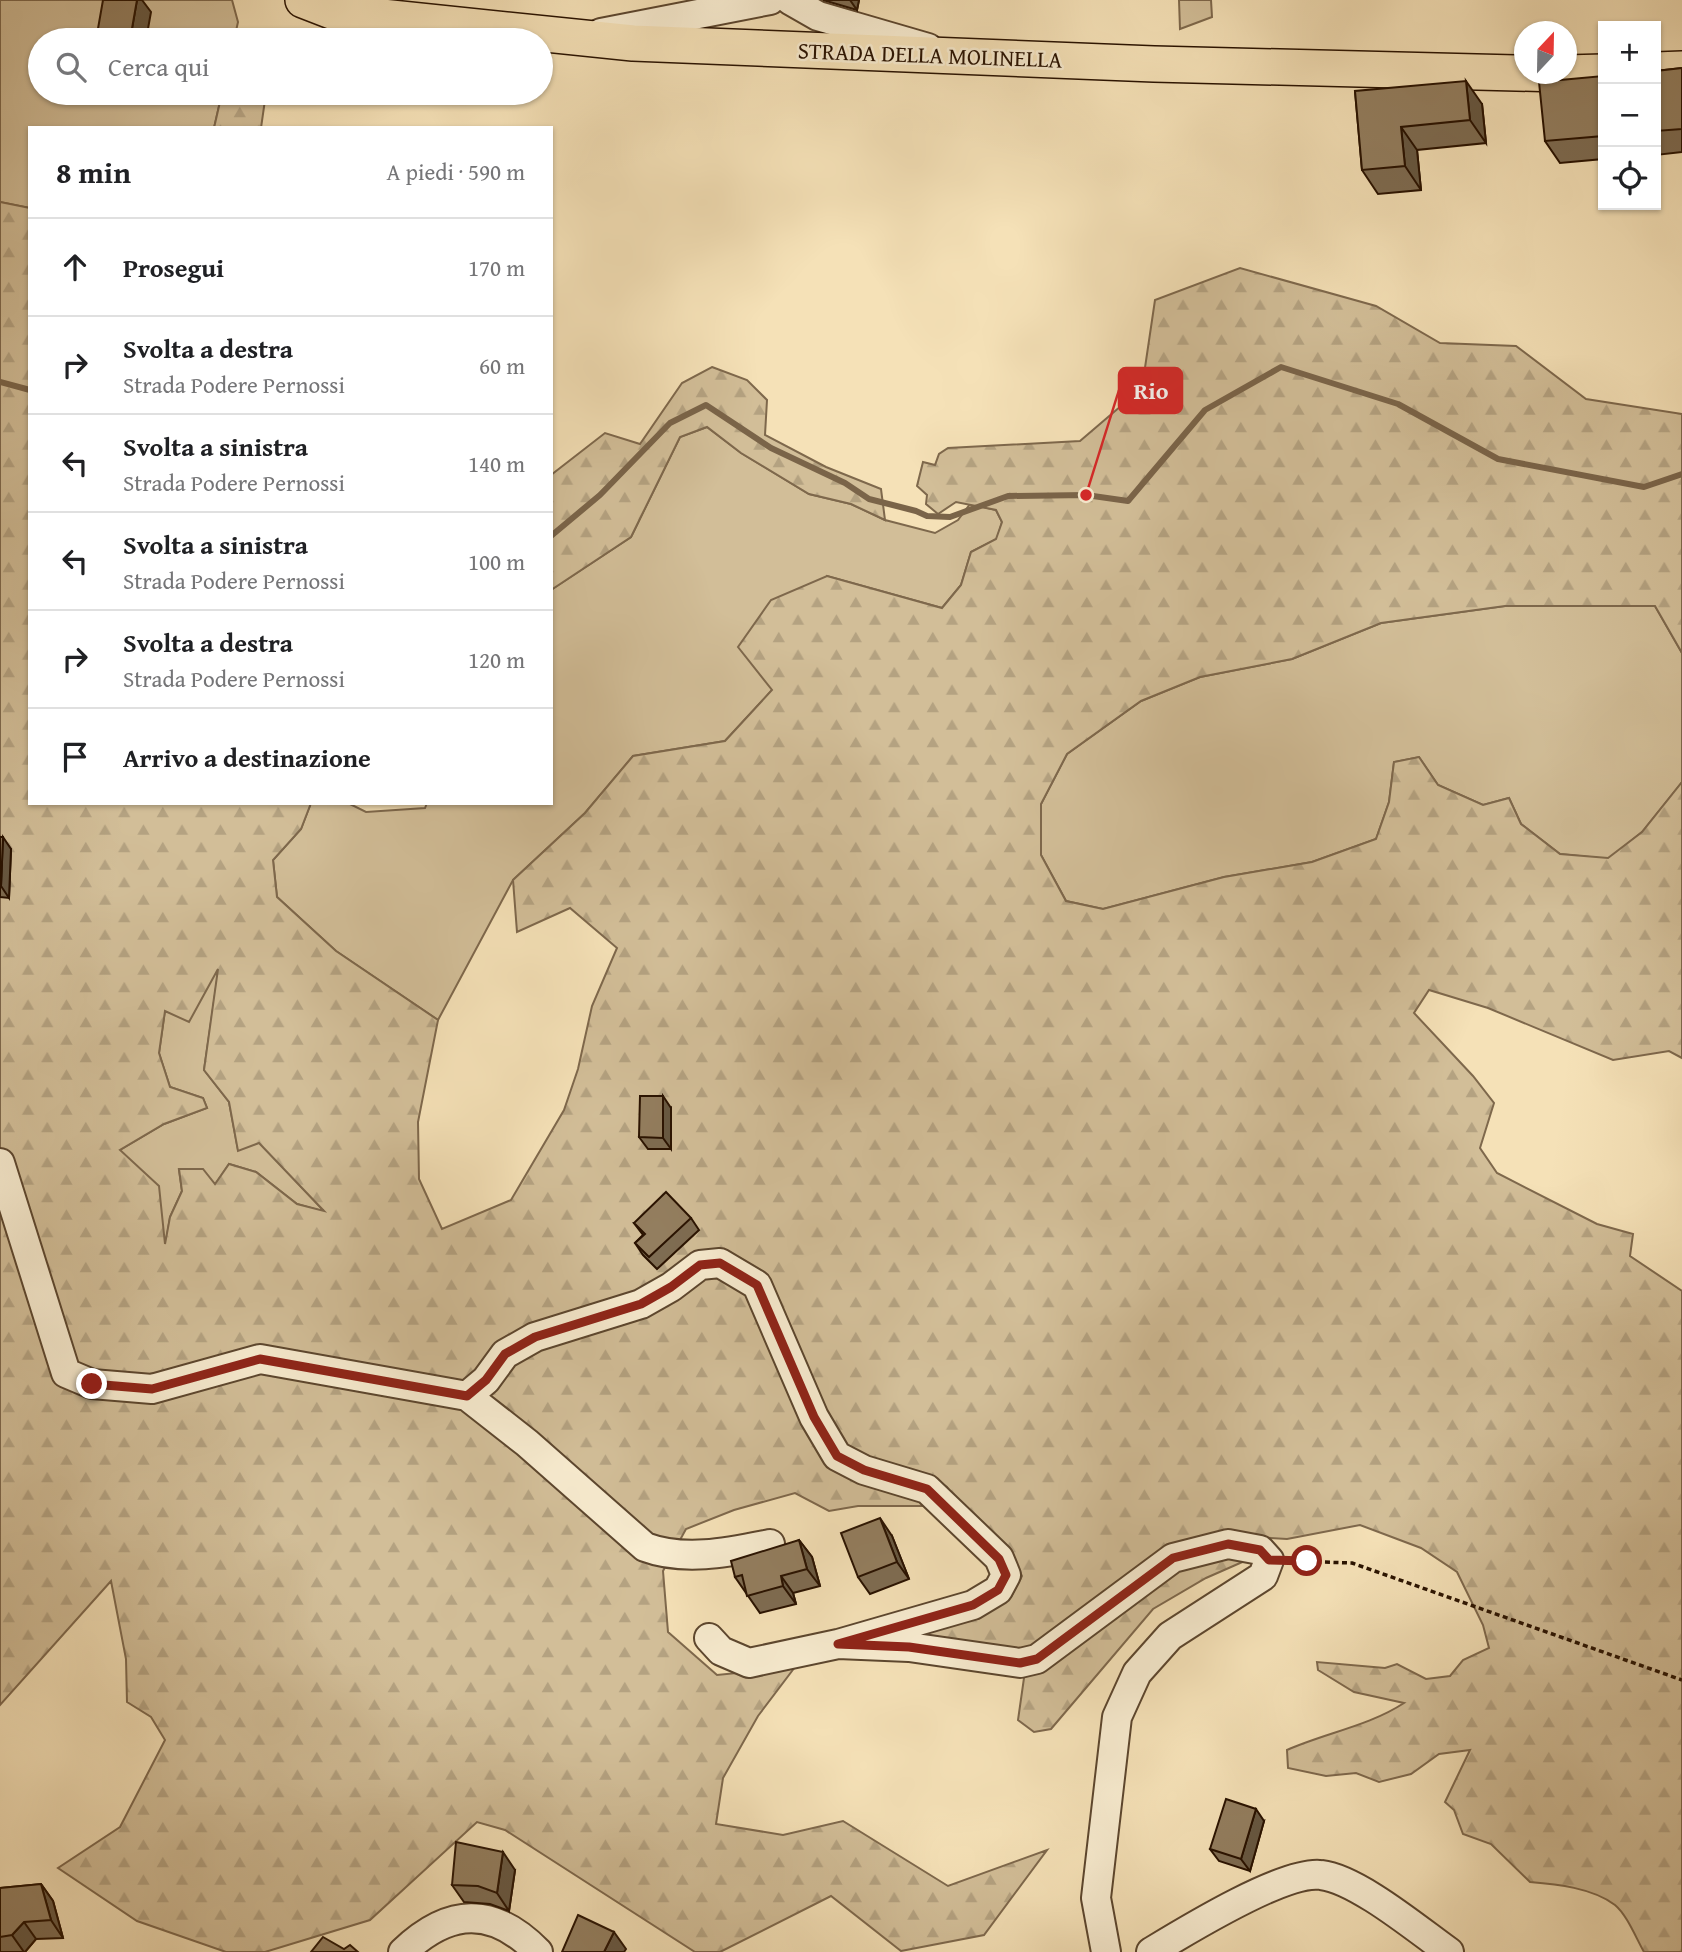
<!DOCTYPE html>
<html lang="it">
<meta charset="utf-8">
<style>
body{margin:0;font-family:"Gentium Book Plus",serif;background:#f2f2f2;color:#202124}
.controls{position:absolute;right:21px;top:21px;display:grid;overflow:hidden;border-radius:0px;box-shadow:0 2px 5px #0004}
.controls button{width:63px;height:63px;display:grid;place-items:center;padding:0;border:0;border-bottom:2px solid #e0e0e0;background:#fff;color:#202124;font:35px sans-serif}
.compass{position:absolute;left:1514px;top:21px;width:63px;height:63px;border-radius:50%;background:#fff;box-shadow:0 2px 5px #0004;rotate:22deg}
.stop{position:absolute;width:21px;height:21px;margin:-16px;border:5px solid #8f2418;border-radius:50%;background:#fff}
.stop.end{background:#8f2418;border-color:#fff;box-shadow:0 2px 7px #0008}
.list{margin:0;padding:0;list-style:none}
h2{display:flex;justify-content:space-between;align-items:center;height:91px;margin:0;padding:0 28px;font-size:30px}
h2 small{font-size:23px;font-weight:400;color:#757577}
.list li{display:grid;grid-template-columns:46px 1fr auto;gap:21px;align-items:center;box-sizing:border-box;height:98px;padding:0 28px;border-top:2px solid #e0e0e0}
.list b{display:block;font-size:26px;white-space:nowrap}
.list p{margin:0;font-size:23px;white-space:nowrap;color:#757577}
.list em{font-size:23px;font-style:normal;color:#757577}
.icon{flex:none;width:38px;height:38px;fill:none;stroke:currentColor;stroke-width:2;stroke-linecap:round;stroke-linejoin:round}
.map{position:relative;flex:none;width:1682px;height:1952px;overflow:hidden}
.search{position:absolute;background:#fff;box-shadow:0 2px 5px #0004;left:28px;top:28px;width:525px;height:77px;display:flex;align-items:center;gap:18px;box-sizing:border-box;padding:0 24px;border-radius:38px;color:#757577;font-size:26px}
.panel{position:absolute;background:#fff;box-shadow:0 2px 5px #0004;left:28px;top:126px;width:525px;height:679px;border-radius:0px}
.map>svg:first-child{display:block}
.green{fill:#d2be98;stroke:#7e684c;stroke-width:2}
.forest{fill:url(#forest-firs);stroke:#7e684c;stroke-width:2;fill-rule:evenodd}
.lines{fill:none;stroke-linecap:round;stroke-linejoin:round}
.stream{stroke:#7a6449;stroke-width:6}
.minor-casing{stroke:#5c462e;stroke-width:32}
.major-casing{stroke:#291200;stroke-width:38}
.path{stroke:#291200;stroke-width:3.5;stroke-dasharray:5 3.5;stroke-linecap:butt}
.minor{stroke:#f8ecd0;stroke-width:28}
.major{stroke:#f5e1b7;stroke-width:35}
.wall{fill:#7e6c52;stroke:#291200;stroke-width:2}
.shaded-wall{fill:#675842;stroke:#291200;stroke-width:2}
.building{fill:#937e5f;stroke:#291200;stroke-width:2}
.route{stroke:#8f2418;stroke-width:9}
.labels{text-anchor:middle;stroke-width:5;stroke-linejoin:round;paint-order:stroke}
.street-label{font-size:23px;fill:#291200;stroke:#f8ecd0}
.leader{fill:none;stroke:#d62828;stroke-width:2.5}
.callout-dot{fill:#d62828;stroke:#f8ecd0;stroke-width:2.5}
.callout{fill:#d62828;stroke:#d62828;stroke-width:2.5}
.callout-label{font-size:24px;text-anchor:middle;font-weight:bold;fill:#fff}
</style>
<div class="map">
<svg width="1682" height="1952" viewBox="0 0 1682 1952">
<defs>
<pattern id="forest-firs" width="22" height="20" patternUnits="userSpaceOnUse" patternTransform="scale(1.75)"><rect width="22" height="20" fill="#d2be98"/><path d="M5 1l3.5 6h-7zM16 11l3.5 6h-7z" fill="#b4a281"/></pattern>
</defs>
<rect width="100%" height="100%" fill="#f5e1b7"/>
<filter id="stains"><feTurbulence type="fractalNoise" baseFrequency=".00286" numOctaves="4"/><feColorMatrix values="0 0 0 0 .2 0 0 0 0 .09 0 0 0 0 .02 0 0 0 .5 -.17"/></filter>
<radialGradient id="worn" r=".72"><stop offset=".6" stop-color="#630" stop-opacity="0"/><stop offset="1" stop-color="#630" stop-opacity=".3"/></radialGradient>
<path class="green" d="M 0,0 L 232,0 L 238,22 L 234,40 L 40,40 L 40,93 L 222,93 L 214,128 L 30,128 L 30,208 L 0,202 Z
M 1179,0 L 1211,0 L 1212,17 L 1180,29 Z
M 707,427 L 741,453 L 809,494 L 851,504 L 885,520 L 935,533 L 958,520 L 970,504 L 996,510 L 1002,522 L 997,539 L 971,552 L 961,585 L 942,608 L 827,576 L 772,690 L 725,741 L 633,756 L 585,813 L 513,880 L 438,1020 L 336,951 L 277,897 L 273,860 L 301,829 L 311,803 L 348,803 L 366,812 L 425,808 L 427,803 L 551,803 L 551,590 L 631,537 L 680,437 Z
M 1505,606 L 1655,606 L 1682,653 L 1682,782 L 1642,832 L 1609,859 L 1560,854 L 1521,824 L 1509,798 L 1483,805 L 1438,785 L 1419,757 L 1394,762 L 1389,802 L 1376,839 L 1312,862 L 1224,877 L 1103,909 L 1066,901 L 1041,855 L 1041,804 L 1067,754 L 1141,701 L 1200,677 L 1292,659 L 1381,623 Z
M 219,967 L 204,1070 L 229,1102 L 238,1150 L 259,1142 L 325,1212 L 297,1204 L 256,1172 L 229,1164 L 215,1185 L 179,1170 L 182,1191 L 170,1217 L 165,1248 L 120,1150 L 164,1124 L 207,1108 L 203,1098 L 170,1087 L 159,1053 L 165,1010 Z"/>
<path class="forest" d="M 222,93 L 266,93 L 261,128 L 214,128 Z
M 0,202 L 30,208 L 30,803 L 311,803 L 301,829 L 273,860 L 277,897 L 336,951 L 438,1020 L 418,1122 L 419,1179 L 442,1229 L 511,1200 L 564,1110 L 578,1069 L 592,1006 L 617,948 L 570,908 L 517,932 L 513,880 L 585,813 L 633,756 L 725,741 L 772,690 L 738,647 L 771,600 L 827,576 L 942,608 L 961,585 L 971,552 L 996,539 L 1002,522 L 996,510 L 956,502 L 938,514 L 926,504 L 927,495 L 917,486 L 923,462 L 935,465 L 939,454 L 948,448 L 1080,441 L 1142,388 L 1155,300 L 1240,268 L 1376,306 L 1440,343 L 1516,346 L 1586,399 L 1682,414 L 1682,653 L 1655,606 L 1505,606 L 1381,623 L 1292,659 L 1200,677 L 1141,701 L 1067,754 L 1041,804 L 1041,855 L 1066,901 L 1103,909 L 1224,877 L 1312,862 L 1376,839 L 1389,802 L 1394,762 L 1419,757 L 1438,785 L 1483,805 L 1509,798 L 1521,824 L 1560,854 L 1608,858 L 1642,832 L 1682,782 L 1682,1058 L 1669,1051 L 1613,1060 L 1488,1008 L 1429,990 L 1414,1013 L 1473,1076 L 1494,1103 L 1480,1148 L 1497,1173 L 1597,1224 L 1633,1234 L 1630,1256 L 1682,1291 L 1682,1952 L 1644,1952 C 1636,1938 1627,1915 1615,1905 C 1593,1888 1556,1884 1530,1882 L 1491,1844 L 1463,1834 L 1454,1810 L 1445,1802 L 1470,1750 L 1439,1754 L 1411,1774 L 1379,1782 L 1356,1773 L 1326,1776 L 1288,1768 L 1287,1750 C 1325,1733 1369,1726 1404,1703 L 1354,1692 L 1318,1670 L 1317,1662 L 1385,1668 L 1397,1664 L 1426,1679 L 1450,1676 L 1463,1660 L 1489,1648 L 1483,1625 L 1457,1572 L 1421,1548 L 1360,1525 L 1287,1539 L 1253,1537 L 1247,1560 L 1206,1578 L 1153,1609 L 1051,1729 L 1034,1732 L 1018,1720 L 1025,1671 L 1006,1647 L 897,1639 L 1011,1597 L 1022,1576 L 1012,1557 L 960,1507 L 947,1487 L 928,1475 L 931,1506 L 858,1506 L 829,1511 L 795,1493 L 734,1510 L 686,1529 L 663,1571 L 668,1632 L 717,1675 L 795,1667 L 758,1716 L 723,1778 L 716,1824 L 783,1835 L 843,1821 L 948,1886 L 1047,1850 L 984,1935 L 901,1951 L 831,1896 L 720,1952 L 695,1952 L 505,1830 L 477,1822 L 370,1920 L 265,1952 L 226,1952 L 137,1921 L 58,1868 L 120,1827 L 165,1740 L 151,1717 L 127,1702 L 126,1659 L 111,1581 L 0,1705 ZM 218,969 L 204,1070 L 229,1102 L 238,1151 L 259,1143 L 324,1211 L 297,1204 L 256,1172 L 229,1164 L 215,1184 L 203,1169 L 179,1169 L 182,1191 L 170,1217 L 165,1244 L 159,1186 L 120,1150 L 164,1124 L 207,1108 L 203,1098 L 170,1087 L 159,1053 L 165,1011 L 189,1022 Z
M 712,367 L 747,380 L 767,400 L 765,435 L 826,467 L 881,489 L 885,520 L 851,504 L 809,494 L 741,453 L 707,427 L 680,437 L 631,537 L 551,590 L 551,475 L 605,433 L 640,444 L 682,383 Z"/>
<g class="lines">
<path class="stream" d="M 0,382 L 30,390
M 551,536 L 600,495 L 670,423 L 706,405 L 771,448 L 845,483 L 869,499 L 916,511 L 927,516 L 950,517 L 1008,496 L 1086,495 L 1128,501 L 1205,410 L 1281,367 L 1398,404 L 1498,459 L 1644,487 L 1682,474"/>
<defs>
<path id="minor" d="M 790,0 L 818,16 L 928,48
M 601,33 L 770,0
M 0,1163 L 66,1373 L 92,1384 L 152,1389 L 260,1359 L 467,1396 L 486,1380 L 505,1354 L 535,1337 L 641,1304 L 671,1287 L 700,1265 L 720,1263 L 757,1285 L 814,1417 L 837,1456 L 864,1470 L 927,1489 L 999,1558 L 1006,1575 L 998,1590 L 973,1605 L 838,1644
M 467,1396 L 527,1443 L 645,1547 C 685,1562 730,1552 770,1544
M 709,1638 L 721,1651 L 749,1663 L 838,1644 L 909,1647 L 1020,1663 L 1037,1659 L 1173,1558 L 1228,1544 L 1260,1550 L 1269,1560 L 1263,1576 L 1170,1636 L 1137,1673 L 1117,1717 L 1096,1898 L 1106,1952
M 403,1952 C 449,1908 493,1906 538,1952
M 1151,1952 C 1184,1932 1285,1870 1321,1875 C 1357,1879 1418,1930 1449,1952"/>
<path id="major" d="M 303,0 L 334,12 L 633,43 L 1154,64 L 1560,74
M 1656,70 L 1682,69
M 1566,73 L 1603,72"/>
</defs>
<use href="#minor" class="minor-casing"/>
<use href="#major" class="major-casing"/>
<path class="path" d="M 1291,1561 L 1352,1563 L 1682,1680"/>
<use href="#minor" class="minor"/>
<use href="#major" class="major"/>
</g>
<path class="wall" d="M 823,0 L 859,0 L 857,10 Z
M 1682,68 L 1682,152 L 1656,155 L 1656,71 Z
M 1603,76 L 1603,159 L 1560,163 L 1545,141 Z
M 1355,91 L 1482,104 L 1486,143 L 1417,150 L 1421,190 L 1378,194 L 1362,170 Z
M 0,837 L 11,849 L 9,898 L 0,897 Z
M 671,1108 L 671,1149 L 648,1149 L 639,1137 Z
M 691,1218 L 699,1230 L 657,1269 L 643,1255 L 635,1243 L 643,1235 L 634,1223 Z
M 892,1536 L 909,1579 L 870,1594 L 858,1577 Z
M 799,1540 L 812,1557 L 820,1586 L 793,1593 L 796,1604 L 760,1613 L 735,1577 Z
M 1264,1821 L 1250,1871 L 1219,1861 L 1210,1849 Z
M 515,1870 L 509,1911 L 490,1904 L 464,1902 L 452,1885 Z
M 41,1884 L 53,1901 L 63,1938 L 36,1939 L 25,1952 L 0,1952 L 0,1888 Z"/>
<path class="shaded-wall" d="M 137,0 L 142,0 L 151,12 L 146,40 L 130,40 Z
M 850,0 L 859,0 L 857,10 Z
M 1466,81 L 1482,104 L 1486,143 L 1470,120 Z
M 1401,127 L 1417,150 L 1421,190 L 1405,166 Z
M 3,837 L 11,849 L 9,898 L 1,886 Z
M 663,1096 L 671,1108 L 671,1149 L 663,1138 Z
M 880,1518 L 892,1536 L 909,1579 L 897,1562 Z
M 799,1540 L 812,1557 L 820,1586 L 807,1569 Z
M 781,1576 L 793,1593 L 796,1604 L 783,1586 Z
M 1256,1809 L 1264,1821 L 1250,1871 L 1241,1859 Z
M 503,1852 L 515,1870 L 509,1911 L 497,1893 Z
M 41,1884 L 53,1901 L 63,1938 L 51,1920 Z
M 24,1922 L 36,1939 L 25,1952 L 24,1952 L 12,1935 Z
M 614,1932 L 626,1949 L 624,1952 L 604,1952 Z"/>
<path class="building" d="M 103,0 L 137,0 L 130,40 L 96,40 Z
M 1682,68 L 1682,129 L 1656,131 L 1656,71 Z
M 1603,76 L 1603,136 L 1545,141 L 1539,82 Z
M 1466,81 L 1470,120 L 1401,127 L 1405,166 L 1362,170 L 1355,91 Z
M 0,837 L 3,837 L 1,886 L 0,886 Z
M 640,1096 L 663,1096 L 663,1138 L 639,1137 Z
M 666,1192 L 691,1218 L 649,1257 L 635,1243 L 645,1234 L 634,1223 Z
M 880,1518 L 897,1562 L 858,1577 L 841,1533 Z
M 799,1540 L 807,1569 L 781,1576 L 783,1586 L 747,1596 L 742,1575 L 735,1577 L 731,1561 Z
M 1226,1799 L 1256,1809 L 1241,1859 L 1210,1849 Z
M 456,1842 L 503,1852 L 497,1893 L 478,1886 L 452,1885 Z
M 41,1884 L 51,1920 L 24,1922 L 12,1935 L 0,1937 L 0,1888 Z
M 578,1915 L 614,1932 L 604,1952 L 562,1952 Z
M 323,1937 L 344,1949 L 350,1945 L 358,1952 L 311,1952 Z"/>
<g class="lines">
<path class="route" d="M 92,1384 L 152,1389 L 260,1359 L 467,1396 L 486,1380 L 505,1354 L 535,1337 L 641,1304 L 671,1287 L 700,1265 L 720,1263 L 757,1285 L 814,1417 L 837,1456 L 864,1470 L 927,1489 L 999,1559 L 1006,1575 L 998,1590 L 973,1605 L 838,1644 L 909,1647 L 1020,1663 L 1037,1659 L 1173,1558 L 1228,1544 L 1260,1550 L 1269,1560 L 1307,1561"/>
</g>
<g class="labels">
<g class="street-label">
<text transform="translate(930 55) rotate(2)" y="8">STRADA DELLA MOLINELLA</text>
</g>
</g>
<path class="leader" d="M1086 495L1119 390"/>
<circle class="callout-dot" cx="1086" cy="495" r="7"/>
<rect class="callout" x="1119" y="368" width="63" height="45" rx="7"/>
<g class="callout-label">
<text x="1151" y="399">Rio</text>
</g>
<rect width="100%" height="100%" filter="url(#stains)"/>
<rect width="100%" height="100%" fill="url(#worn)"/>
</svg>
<div class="controls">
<button>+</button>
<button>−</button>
<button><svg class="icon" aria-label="locate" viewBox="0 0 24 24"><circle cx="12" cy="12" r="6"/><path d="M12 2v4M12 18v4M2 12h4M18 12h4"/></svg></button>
</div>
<svg class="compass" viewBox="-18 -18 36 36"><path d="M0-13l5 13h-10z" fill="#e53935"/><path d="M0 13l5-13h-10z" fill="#757577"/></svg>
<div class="stop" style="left:1307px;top:1561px"></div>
<div class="stop end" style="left:92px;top:1384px"></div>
<div class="search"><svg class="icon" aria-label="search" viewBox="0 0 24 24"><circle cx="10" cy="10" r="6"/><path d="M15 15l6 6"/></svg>Cerca qui</div>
<section class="panel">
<h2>8 min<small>A piedi · 590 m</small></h2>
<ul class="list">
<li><svg class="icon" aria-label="ahead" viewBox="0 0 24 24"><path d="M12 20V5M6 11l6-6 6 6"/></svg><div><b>Prosegui</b></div><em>170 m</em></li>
<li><svg class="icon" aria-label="right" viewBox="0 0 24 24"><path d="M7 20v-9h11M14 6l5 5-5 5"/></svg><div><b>Svolta a destra</b><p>Strada Podere Pernossi</p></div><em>60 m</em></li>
<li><svg class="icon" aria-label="left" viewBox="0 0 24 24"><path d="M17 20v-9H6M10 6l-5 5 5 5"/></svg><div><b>Svolta a sinistra</b><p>Strada Podere Pernossi</p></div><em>140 m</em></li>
<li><svg class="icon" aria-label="left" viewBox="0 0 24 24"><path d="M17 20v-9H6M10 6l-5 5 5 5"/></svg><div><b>Svolta a sinistra</b><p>Strada Podere Pernossi</p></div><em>100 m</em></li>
<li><svg class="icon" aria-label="right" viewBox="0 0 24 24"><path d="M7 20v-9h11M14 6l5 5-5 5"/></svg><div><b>Svolta a destra</b><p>Strada Podere Pernossi</p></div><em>120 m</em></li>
<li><svg class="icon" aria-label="arrive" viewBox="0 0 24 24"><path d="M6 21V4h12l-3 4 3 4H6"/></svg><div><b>Arrivo a destinazione</b></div></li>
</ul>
</section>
</div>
